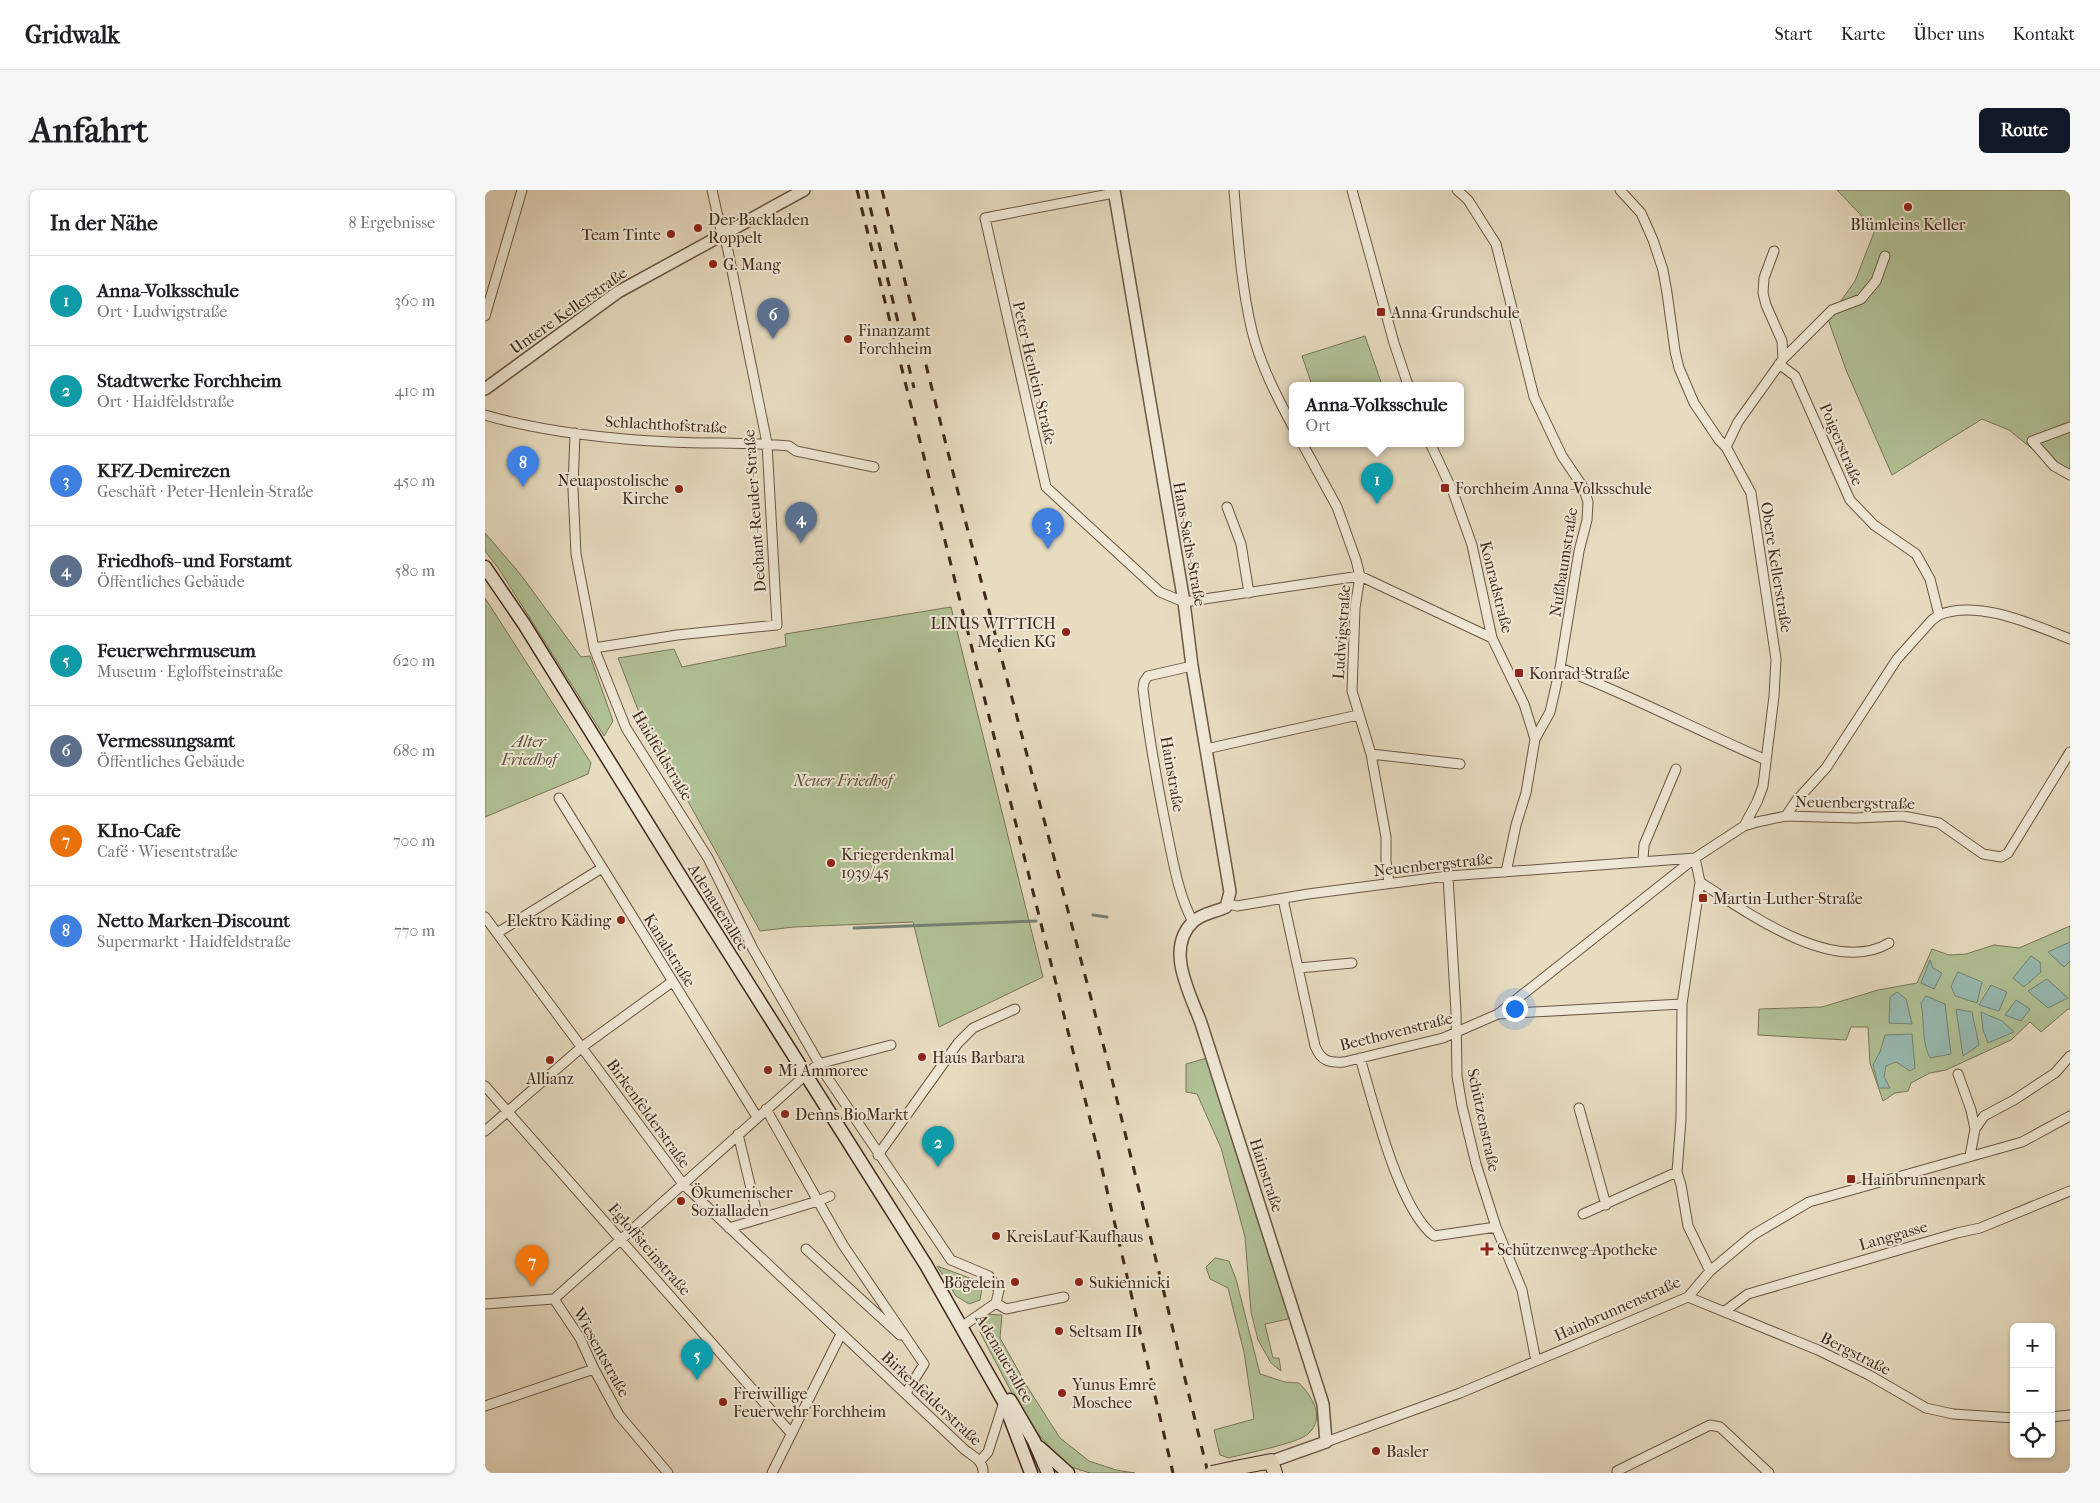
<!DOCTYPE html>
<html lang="de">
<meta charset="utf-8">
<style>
body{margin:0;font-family:"IM FELL French Canon",serif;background:#f6f6f6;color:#202124}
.controls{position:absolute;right:15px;bottom:15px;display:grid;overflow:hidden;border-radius:8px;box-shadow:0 1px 4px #0004}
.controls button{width:45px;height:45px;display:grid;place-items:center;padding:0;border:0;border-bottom:1px solid #e0e0e0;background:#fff;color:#202124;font:25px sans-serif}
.you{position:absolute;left:1029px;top:818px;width:18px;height:18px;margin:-12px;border:4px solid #fff;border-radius:50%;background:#1a73e8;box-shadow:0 0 0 8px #1a73e833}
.badge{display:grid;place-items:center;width:32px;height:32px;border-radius:50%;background:#111827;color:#fff;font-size:16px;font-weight:700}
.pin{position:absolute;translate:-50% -41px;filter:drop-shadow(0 1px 2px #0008)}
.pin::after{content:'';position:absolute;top:26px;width:18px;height:15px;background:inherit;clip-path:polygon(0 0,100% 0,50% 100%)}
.popup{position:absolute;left:804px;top:192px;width:175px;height:65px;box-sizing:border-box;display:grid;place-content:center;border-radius:8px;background:#fff;filter:drop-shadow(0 1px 4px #0005);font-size:16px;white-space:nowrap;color:#757577}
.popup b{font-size:19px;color:#202124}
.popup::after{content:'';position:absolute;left:50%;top:100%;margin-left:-10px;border:10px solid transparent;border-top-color:#fff}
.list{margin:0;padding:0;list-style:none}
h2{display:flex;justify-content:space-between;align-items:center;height:65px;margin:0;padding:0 20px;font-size:21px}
h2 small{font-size:16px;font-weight:400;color:#757577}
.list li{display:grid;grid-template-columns:32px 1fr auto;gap:15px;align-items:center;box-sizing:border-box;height:90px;padding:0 20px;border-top:1px solid #e0e0e0}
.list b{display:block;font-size:19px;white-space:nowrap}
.list p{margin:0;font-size:16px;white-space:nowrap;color:#757577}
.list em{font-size:16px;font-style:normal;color:#757577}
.icon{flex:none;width:28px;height:28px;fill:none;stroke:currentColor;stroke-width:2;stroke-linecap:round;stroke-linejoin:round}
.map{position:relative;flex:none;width:1585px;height:1283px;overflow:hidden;border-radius:8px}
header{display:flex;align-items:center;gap:30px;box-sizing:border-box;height:70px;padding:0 25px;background:#fff;border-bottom:1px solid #e0e0e0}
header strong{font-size:24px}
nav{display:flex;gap:28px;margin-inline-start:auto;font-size:18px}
.intro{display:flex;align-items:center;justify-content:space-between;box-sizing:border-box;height:120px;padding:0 30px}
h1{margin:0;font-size:35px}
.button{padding:12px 22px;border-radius:8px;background:#111827;color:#fff;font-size:18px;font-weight:700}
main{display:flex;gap:30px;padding:0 30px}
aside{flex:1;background:#fff;border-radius:8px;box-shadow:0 1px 4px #0004}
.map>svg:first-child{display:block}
.green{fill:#b1c196;stroke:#787558}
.water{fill:#97bbb2;stroke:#748176}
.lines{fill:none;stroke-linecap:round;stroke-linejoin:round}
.stream{stroke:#748176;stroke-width:3}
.minor-casing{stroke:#6a5644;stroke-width:11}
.tertiary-casing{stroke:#6a5644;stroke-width:14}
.secondary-casing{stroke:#40291b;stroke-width:15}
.primary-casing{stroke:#40291b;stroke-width:16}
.minor{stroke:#efe8d6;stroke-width:9}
.tertiary{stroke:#efe8d6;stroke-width:11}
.secondary{stroke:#efe8d6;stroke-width:12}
.primary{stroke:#e7dbc0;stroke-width:14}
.rail{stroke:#40291b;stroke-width:3;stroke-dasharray:9 9;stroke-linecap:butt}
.primary-bridge-casing{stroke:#40291b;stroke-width:16;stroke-linecap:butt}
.primary-bridge{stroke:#e7dbc0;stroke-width:14}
.poi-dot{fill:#8f2418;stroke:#efe8d6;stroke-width:2}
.labels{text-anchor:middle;stroke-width:4;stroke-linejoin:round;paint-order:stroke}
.poi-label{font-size:16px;fill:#40291b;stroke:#efe8d6;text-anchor:start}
.street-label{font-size:16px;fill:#40291b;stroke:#efe8d6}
.park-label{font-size:16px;font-style:italic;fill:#5c4f3a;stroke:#efe8d6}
</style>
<header>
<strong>Gridwalk</strong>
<nav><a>Start</a><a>Karte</a><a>Über uns</a><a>Kontakt</a></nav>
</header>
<div class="intro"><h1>Anfahrt</h1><a class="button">Route</a></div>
<main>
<aside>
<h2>In der Nähe<small>8 Ergebnisse</small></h2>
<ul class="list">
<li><span class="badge" style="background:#0f9aa8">1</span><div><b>Anna-Volksschule</b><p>Ort · Ludwigstraße</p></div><em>360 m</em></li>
<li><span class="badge" style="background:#0f9aa8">2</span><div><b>Stadtwerke Forchheim</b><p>Ort · Haidfeldstraße</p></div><em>410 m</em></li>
<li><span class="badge" style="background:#3f7fe0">3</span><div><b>KFZ-Demirezen</b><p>Geschäft · Peter-Henlein-Straße</p></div><em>450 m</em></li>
<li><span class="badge" style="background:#5c6f8a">4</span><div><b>Friedhofs- und Forstamt</b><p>Öffentliches Gebäude</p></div><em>580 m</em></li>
<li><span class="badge" style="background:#0f9aa8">5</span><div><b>Feuerwehrmuseum</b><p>Museum · Egloffsteinstraße</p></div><em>620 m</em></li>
<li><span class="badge" style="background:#5c6f8a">6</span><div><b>Vermessungsamt</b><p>Öffentliches Gebäude</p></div><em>680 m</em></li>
<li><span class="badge" style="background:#e8710a">7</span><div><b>KIno-Cafe</b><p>Café · Wiesentstraße</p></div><em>700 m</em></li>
<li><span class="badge" style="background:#3f7fe0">8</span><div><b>Netto Marken-Discount</b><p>Supermarkt · Haidfeldstraße</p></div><em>770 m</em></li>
</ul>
</aside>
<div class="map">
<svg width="1585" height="1283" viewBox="0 0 1585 1283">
<rect width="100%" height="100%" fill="#e7dbc0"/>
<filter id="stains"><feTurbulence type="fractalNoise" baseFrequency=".004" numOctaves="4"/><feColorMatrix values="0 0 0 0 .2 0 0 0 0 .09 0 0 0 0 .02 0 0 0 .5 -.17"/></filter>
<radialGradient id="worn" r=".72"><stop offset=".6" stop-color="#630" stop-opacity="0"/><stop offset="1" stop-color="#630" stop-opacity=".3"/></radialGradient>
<path class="green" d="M 1352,0 L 1585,0 L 1585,285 L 1576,282 L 1524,240 L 1497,229 L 1407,285 L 1361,180 L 1343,129 L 1370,91 L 1390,40 Z
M 880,146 L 897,195 L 827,195 L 817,166 Z
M 0,343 L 36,385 L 96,467 L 105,466 L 128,531 L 119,546 L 14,379 L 0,361 Z
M 0,408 L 106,573 L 103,584 L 0,627 Z
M 466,417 L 558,787 L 454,837 L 428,732 L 309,737 L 275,741 L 155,525 L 133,468 L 189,459 L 197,477 L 301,456 L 300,444 Z
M 1585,736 L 1585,819 L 1583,819 L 1556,842 L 1545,832 L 1526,850 L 1461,880 L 1445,883 L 1426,893 L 1423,901 L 1410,903 L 1398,911 L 1385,873 L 1383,837 L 1366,837 L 1361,850 L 1273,845 L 1274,819 L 1337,817 L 1393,800 L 1432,793 L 1447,759 L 1464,765 L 1481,764 L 1509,755 L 1534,758 Z
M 722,868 L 805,1126 L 803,1129 L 780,1134 L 788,1168 L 794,1168 L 796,1181 L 786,1173 L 773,1150 L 766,1122 L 760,1047 L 736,958 L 712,904 L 701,902 L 701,874 Z
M 730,1068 L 744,1071 L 751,1089 L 775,1184 L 800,1192 L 814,1193 C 827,1206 841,1228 823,1244 C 811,1254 761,1263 744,1268 L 735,1265 L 729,1240 L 769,1229 L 759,1162 L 743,1098 L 725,1089 L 721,1077 Z
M 452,1076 L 493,1091 L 497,1098 L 495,1110 L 484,1114 L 471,1106 Z
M 499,1124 L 517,1125 L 515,1148 L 543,1198 L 575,1248 L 604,1271 L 631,1280 L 650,1283 L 605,1283 L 583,1276 L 554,1245 L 531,1211 L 495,1142 Z"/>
<path class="water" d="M 1585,752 L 1585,771 L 1579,777 L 1563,762 Z
M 1546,766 L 1555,772 L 1556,782 L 1539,797 L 1528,788 Z
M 1445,770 L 1448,778 L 1457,783 L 1449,799 L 1436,793 Z
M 1473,782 L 1497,792 L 1492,813 L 1470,806 L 1466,796 Z
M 1562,789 L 1583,808 L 1563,818 L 1543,801 Z
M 1506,795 L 1522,802 L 1514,821 L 1494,815 Z
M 1412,802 L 1421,809 L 1427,834 L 1404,833 L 1405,807 Z
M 1441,806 L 1460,814 L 1466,864 L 1445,868 C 1436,851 1440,832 1436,813 Z
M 1531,810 L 1545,819 L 1536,831 L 1520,825 Z
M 1471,819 L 1487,822 L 1494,855 L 1478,866 Z
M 1496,822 L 1517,831 L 1529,842 L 1503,853 L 1498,840 Z
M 1427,844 L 1430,878 L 1425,881 L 1411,872 L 1401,876 L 1399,887 L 1405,898 L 1394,898 L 1388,875 L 1395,862 L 1400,845 Z"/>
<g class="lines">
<path class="stream" d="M 608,725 L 622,727
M 369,738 L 551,731"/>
<defs>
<path id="minor" d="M 749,0 C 753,47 756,95 767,141 C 775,174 792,207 808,237
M 867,0 L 909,153 L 923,195
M 972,0 L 983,10 L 1011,54 L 1049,207 L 1077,266 L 1098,297 L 1103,312 L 1102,330 L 1094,361 L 1075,478 L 1065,522 L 1050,549 L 1041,603 L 1031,635 L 1021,682
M 1135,0 L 1156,23 L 1168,50 L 1178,80 L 1182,103 L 1190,161 L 1194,178 L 1209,213 L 1234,250 L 1241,257 L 1266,303 L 1291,469 L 1289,506 L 1278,596 L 1272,612 L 1259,636
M 629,3 L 500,28 L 561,297 L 675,402 L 699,412 L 875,386 L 1007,448
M 1289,61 L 1279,88 L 1278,103 L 1281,115 L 1297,151 L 1298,169
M 0,126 L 37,0
M 1294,174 L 1310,186 L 1365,310 L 1389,335 L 1431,364 L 1445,389 L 1454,425 C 1493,409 1549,435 1585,449
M 0,225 C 59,242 124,249 186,252 C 225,254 265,252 304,256 L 311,261 L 389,277
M 1585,237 L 1547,251 L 1569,276 L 1585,285
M 90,243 L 88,299 L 91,364 L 109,458 L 141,538 L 223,668 L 268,759 L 342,887 L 466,1070 L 504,1086 L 514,1100 L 511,1113 L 482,1133
M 817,253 L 852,317 L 871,370 L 875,386 L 870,418 L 867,501 L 886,564 L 901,647 L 901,671 L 904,693
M 945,253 L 968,302 L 987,355 L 1007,448 L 1039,514 L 1050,549
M 1241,257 L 1253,232 L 1298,169 L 1347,120 L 1376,109 L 1391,91 L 1400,66
M 742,317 L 756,354 L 764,403
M 109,458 L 192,445 L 292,435 L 282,253 L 242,56 L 237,45 L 227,0
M 707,476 L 663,486 L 659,492 L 658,499 C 664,549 673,598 683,647 C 689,676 694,706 708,732
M 1075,478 C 1145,505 1212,540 1281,570
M 721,559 L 873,525
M 886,564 L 975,574
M 74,608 L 272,927
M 1301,626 L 1311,611 L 1341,578 L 1412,469 L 1447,430 L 1454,425
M 1210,668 L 1215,692 L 1197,814 L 1196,929 L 1192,982 L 1196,995 L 1203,1036 L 1225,1081
M 1158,670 L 1159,655 L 1191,579
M 963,686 L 971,822 L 972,886 L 977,916 L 991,974 L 1011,1037 L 1037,1100 L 1051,1171
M 1215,692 C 1261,722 1349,786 1404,753
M 798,709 L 830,856 C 836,871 844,873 859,872 L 958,848 L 1013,824 L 1197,814
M 743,714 L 752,716 L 823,704 L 963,686 L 1210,668
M 0,727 L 198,994 L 480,1260 C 488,1266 499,1271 498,1283
M 12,743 L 117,678
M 814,778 L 867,773
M 1013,824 L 1210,668 L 1259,636 L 1272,632 L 1301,626 L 1370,628 L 1418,626 L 1454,633 L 1498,664 L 1516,667 L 1523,663 L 1585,562
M 875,868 C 889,914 913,1018 949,1046 L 1011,1037
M 1473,884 L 1486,920 L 1490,939
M 0,896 L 306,1243
M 1094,918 L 1121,1015
M 0,941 L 97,857 L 187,792
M 253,944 L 273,1028
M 393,965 L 473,853 L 488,838 L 530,819
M 1485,966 L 1490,939 L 1499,926 L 1529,910 L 1570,883 L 1585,866
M 345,1006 L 333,1011 L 358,1055 L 439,1174 L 421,1203
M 1098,1024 L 1192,982
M 244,1038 L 333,1011 L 281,919
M 321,1059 L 415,1145
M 1203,1107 L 1333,1160 L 1384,1185 L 1441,1218 L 1468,1224 L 1529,1228
M 69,1109 L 333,874 L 406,855
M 69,1109 L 95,1148 L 109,1179 L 134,1225 L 183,1283
M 511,1113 L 521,1119 L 579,1107
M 0,1114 L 69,1109
M 1240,1121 L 1263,1104 L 1472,1043 L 1495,1038 L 1585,1001
M 0,1216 L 109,1179
M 1566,1227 L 1585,1225
M 841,1252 L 975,1203 L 1203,1107 L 1225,1081 L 1268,1045 L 1324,1012 L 1537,952 L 1585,926
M 495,1271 L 503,1262 L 519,1212
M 1132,1281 L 1225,1235 L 1235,1237 L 1284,1283
M 287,1283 L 356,1144"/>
<path id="tertiary" d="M 629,0 L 699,412 L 707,476 L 745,702 L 741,717 C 731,722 718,723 709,731 C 679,758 705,803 716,833 L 838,1214 L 841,1252 L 779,1274
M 0,199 L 133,102 L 319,0"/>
<path id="secondary" d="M 0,377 L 39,434 L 194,684 L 441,1075 L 519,1212 L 546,1283
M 525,1210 L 549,1251 L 563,1283
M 554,1257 L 583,1283"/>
<path id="primary" d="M 750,1278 L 786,1271 L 790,1283"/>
</defs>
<use href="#minor" class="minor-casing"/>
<use href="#tertiary" class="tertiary-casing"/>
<use href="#secondary" class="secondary-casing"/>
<use href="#primary" class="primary-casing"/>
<use href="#minor" class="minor"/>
<use href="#tertiary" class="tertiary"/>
<use href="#secondary" class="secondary"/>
<use href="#primary" class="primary"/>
<path class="rail" d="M 372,0 L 610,949 L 688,1283
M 381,0 L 429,198
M 397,0 L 477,318 L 622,869 L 723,1283"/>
<defs>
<path id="primary-bridge" d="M 727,1283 L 750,1278"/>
</defs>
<use href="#primary-bridge" class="primary-bridge-casing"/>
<use href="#primary-bridge" class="primary-bridge"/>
</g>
<g class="poi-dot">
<circle cx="1423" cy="17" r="5"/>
<circle cx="213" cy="38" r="5"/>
<circle cx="186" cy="44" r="5"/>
<circle cx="228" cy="74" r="5"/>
<rect x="891" y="117" width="10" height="10" rx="2.5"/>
<circle cx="363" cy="149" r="5"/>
<rect x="955" y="293" width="10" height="10" rx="2.5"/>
<circle cx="194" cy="299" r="5"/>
<circle cx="581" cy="442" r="5"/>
<rect x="1029" y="478" width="10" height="10" rx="2.5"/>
<circle cx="346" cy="673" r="5"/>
<rect x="1213" y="703" width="10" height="10" rx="2.5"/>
<circle cx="136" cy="730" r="5"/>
<circle cx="437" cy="867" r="5"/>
<circle cx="65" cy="870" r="5"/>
<circle cx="283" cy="880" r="5"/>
<circle cx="300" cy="924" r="5"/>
<rect x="1361" y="984" width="10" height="10" rx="2.5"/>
<circle cx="196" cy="1011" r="5"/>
<circle cx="511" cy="1046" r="5"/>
<path d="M999.5 1051.5h5v5h5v5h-5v5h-5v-5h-5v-5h5z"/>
<circle cx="530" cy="1092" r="5"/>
<circle cx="594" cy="1092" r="5"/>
<circle cx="574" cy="1141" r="5"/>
<circle cx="577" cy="1203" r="5"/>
<circle cx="238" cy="1212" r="5"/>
<circle cx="891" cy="1261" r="5"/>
</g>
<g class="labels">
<g class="poi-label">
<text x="223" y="35">Der Backladen<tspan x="223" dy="18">Roppelt</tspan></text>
<text x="1423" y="40" text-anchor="middle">Blümleins Keller</text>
<text x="176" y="50" text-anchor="end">Team Tinte</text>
<text x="238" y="80">G. Mang</text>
<text x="906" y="128">Anna-Grundschule</text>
<text x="373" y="146">Finanzamt<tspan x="373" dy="18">Forchheim</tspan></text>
<text x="184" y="296" text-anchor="end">Neuapostolische<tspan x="184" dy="18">Kirche</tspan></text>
<text x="970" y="304">Forchheim Anna-Volksschule</text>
<text x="571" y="439" text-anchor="end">LINUS WITTICH<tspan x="571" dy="18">Medien KG</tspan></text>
<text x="1044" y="489">Konrad-Straße</text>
<text x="356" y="670">Kriegerdenkmal<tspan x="356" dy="18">1939/45</tspan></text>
<text x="1228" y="714">Martin-Luther-Straße</text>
<text x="126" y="736" text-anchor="end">Elektro Käding</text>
<text x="447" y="873">Haus Barbara</text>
<text x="293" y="886">Mi Ammoree</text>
<text x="65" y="894" text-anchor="middle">Allianz</text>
<text x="310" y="930">Denns BioMarkt</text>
<text x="1376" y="995">Hainbrunnenpark</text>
<text x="206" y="1008">Ökumenischer<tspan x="206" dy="18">Sozialladen</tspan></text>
<text x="521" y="1052">KreisLauf-Kaufhaus</text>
<text x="1012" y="1065">Schützenweg-Apotheke</text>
<text x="520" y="1098" text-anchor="end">Bögelein</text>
<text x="604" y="1098">Sukiennicki</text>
<text x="584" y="1147">Seltsam II</text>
<text x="587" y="1200">Yunus Emre<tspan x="587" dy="18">Moschee</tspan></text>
<text x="248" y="1209">Freiwillige<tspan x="248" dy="18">Feuerwehr Forchheim</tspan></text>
<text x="901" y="1267">Basler</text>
</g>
<g class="street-label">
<text transform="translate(83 120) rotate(-35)" y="6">Untere Kellerstraße</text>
<text transform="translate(550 183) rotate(77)" y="6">Peter-Henlein-Straße</text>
<text transform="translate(181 234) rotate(3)" y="6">Schlachthofstraße</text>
<text transform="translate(1357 254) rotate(67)" y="6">Poigerstraße</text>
<text transform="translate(269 321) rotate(-94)" y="6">Dechant-Reuder-Straße</text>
<text transform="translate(705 354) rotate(80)" y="6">Hans-Sachs-Straße</text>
<text transform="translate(1078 372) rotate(-81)" y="6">Nußbaumstraße</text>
<text transform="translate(1292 377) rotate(81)" y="6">Obere Kellerstraße</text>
<text transform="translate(1012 397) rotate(76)" y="6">Konradstraße</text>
<text transform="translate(856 442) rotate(-86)" y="6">Ludwigstraße</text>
<text transform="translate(178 565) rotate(59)" y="6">Haidfeldstraße</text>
<text transform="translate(688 584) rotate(80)" y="6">Hainstraße</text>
<text transform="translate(1370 612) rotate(1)" y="6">Neuenbergstraße</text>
<text transform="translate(948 674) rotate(-6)" y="6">Neuenbergstraße</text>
<text transform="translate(234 717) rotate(58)" y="6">Adenauerallee</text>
<text transform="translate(185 760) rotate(58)" y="6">Kanalstraße</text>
<text transform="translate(911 841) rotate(-14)" y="6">Beethovenstraße</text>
<text transform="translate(164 923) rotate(54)" y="6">Birkenfelderstraße</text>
<text transform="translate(999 930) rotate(78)" y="6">Schützenstraße</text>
<text transform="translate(782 985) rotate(72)" y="6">Hainstraße</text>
<text transform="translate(1408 1045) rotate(-16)" y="6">Langgasse</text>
<text transform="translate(165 1059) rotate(49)" y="6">Egloffsteinstraße</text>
<text transform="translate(1132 1118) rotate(-24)" y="6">Hainbrunnenstraße</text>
<text transform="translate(117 1162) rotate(61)" y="6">Wiesentstraße</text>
<text transform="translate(1371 1163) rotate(27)" y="6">Bergstraße</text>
<text transform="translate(520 1168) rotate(60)" y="6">Adenauerallee</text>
<text transform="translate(447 1208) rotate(43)" y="6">Birkenfelderstraße</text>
</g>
<g class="park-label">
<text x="44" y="557">Alter<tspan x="44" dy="18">Friedhof</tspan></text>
<text x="358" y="596">Neuer Friedhof</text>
</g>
</g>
<rect width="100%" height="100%" filter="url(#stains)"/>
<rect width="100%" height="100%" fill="url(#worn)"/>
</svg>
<div class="controls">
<button>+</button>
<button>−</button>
<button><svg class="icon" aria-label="locate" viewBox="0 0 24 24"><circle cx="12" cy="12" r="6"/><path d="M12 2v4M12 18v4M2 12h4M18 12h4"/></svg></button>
</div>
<div class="you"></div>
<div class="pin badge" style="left:892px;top:314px;background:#0f9aa8">1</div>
<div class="popup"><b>Anna-Volksschule</b>Ort</div>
<div class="pin badge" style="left:453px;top:977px;background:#0f9aa8">2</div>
<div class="pin badge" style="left:563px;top:359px;background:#3f7fe0">3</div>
<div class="pin badge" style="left:316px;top:353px;background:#5c6f8a">4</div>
<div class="pin badge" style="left:212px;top:1190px;background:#0f9aa8">5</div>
<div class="pin badge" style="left:288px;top:149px;background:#5c6f8a">6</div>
<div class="pin badge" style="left:47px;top:1096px;background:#e8710a">7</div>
<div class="pin badge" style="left:38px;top:297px;background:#3f7fe0">8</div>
</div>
</main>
